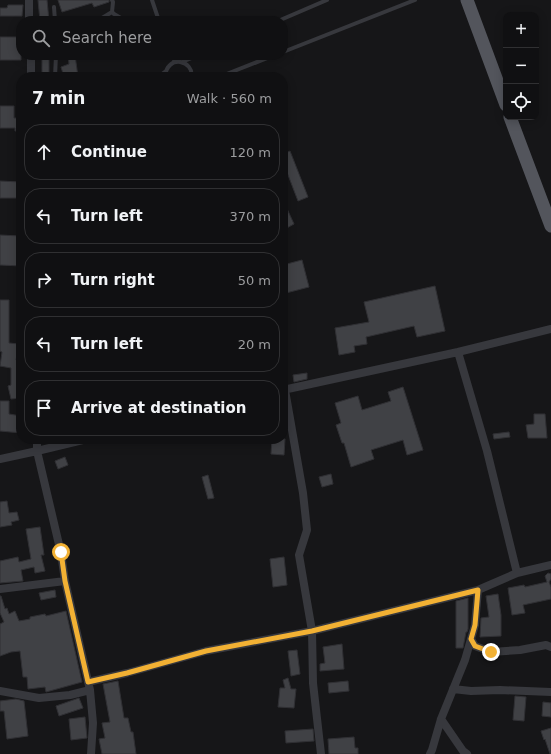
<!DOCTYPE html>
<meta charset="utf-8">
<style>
body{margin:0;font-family:"DejaVu Sans",sans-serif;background:#19191b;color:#f1f3f6}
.controls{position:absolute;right:12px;top:12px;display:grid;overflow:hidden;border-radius:8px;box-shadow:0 2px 10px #0003}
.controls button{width:36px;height:36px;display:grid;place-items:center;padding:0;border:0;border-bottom:1px solid #303032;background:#101012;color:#f1f3f6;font:20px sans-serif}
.stop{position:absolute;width:12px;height:12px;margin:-9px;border:3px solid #f2b134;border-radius:50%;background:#fff}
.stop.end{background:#f2b134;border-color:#fff;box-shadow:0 1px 4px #0008}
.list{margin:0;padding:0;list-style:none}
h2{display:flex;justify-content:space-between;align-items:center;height:52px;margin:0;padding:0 16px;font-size:17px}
h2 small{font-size:13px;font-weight:400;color:#9c9d9f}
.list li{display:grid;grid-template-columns:26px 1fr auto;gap:12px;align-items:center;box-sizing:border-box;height:56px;margin:0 8px 8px;padding:0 8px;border:1px solid #303032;border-radius:16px}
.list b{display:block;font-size:15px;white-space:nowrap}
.list em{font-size:13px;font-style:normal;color:#9c9d9f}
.icon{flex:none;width:22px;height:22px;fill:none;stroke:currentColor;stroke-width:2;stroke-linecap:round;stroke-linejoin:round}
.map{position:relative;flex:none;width:551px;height:754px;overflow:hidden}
.search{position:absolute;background:#101012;box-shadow:0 2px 10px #0003;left:16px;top:16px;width:272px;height:44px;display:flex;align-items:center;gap:10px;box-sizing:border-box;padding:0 14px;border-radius:16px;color:#9c9d9f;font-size:15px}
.panel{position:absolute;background:#101012;box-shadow:0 2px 10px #0003;left:16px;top:72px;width:272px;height:372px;border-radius:16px}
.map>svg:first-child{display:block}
.building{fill:#404145;stroke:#303034}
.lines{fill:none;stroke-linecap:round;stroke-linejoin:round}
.lane{stroke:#37383d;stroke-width:4}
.street{stroke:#37383d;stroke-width:8}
.primary{stroke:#53555c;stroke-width:13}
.route{stroke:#f2b134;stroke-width:5}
</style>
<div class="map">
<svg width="551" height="754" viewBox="0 0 551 754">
<rect width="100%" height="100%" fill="#161618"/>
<path class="building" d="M 38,0 L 47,0 L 49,21 L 40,21 Z
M 58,0 L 109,0 L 109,2 L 94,7 L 92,3 L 62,12 Z
M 8,5 L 23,5 L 22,16 L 0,16 L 0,8 L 7,8 Z
M 0,37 L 21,37 L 21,60 L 0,60 Z
M 42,55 L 49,55 L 49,77 L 42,77 Z
M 68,55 L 75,55 L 78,77 L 64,77 L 61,67 L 69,64 Z
M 0,106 L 14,106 L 14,118 L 21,118 L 21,131 L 15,131 L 15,128 L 0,128 Z
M 290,151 L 308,197 L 298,201 L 283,162 L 283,154 Z
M 0,181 L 21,182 L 21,198 L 0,198 Z
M 283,200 L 294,224 L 285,229 L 283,224 Z
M 0,235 L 21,236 L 21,266 L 0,265 Z
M 302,260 L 309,287 L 286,293 L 283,284 L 283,265 Z
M 435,286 L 445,331 L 417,337 L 414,326 L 366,337 L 367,344 L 354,346 L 355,352 L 339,355 L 335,328 L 369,322 L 364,302 Z
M 0,300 L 9,300 L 9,343 L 19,344 L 16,360 L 21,361 L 21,398 L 11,399 L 8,386 L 11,385 L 11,368 L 0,366 L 2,352 L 0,351 Z
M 307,373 L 307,379 L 294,382 L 293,375 Z
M 403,387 L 423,450 L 407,455 L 403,440 L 371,450 L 374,459 L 351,467 L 344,443 L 342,443 L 336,425 L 341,423 L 335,403 L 358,396 L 362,410 L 391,401 L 388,392 Z
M 0,401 L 9,401 L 9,414 L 21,416 L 21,433 L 0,431 Z
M 534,414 L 545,414 L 547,438 L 528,438 L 526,425 L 534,424 Z
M 509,432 L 510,437 L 494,439 L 493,434 Z
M 272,439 L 285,439 L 284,455 L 271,454 Z
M 65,457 L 68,465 L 58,469 L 55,461 Z
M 331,474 L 333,484 L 322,487 L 319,477 Z
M 208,475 L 214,498 L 208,499 L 202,477 Z
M 7,501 L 9,513 L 17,512 L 19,520 L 11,522 L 12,525 L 0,527 L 0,502 Z
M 40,527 L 44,555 L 41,555 L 45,571 L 35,573 L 34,567 L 21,570 L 23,581 L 0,583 L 0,561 L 18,557 L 19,562 L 31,559 L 26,529 Z
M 284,557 L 287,585 L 273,587 L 270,559 Z
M 548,573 L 551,574 L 551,579 L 549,582 L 551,587 L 551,599 L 523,605 L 525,613 L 512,615 L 508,588 L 524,585 L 525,587 L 547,582 L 545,576 Z
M 55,590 L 56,597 L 41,600 L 39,593 Z
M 498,594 L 501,615 L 501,636 L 480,637 L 481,618 L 489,617 L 486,596 Z
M 0,596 L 1,596 L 5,609 L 7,608 L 9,614 L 15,611 L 19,621 L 30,619 L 30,617 L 45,614 L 46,616 L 66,611 L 82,682 L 46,692 L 45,687 L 28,689 L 27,677 L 23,677 L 20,651 L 11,652 L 0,656 L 0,624 L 4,622 L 0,613 Z
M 468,598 L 468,629 L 467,632 L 466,632 L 463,648 L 456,648 L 456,601 Z
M 342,644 L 344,669 L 320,671 L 320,664 L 325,663 L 323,647 Z
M 297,650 L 300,674 L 291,676 L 288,651 Z
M 288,678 L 291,689 L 296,689 L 294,708 L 278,707 L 280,688 L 285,688 L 283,680 Z
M 118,681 L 124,718 L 128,718 L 131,732 L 133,732 L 136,754 L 102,754 L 99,739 L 105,738 L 102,723 L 110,722 L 103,684 Z
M 348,681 L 349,691 L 329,693 L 328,683 Z
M 515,696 L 526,697 L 524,721 L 513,720 Z
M 79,698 L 83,708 L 59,716 L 56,706 Z
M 16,699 L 24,701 L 28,736 L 7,739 L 4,711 L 0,711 L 0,701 Z
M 543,702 L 551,703 L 551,717 L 542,716 Z
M 85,717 L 87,738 L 71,740 L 69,719 Z
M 551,728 L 551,753 L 550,754 L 545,739 L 544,740 L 541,731 Z
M 313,729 L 314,741 L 286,743 L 285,731 Z
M 354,737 L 355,748 L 358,748 L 358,754 L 329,754 L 328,739 Z"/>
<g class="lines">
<path class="lane" d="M 112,0 L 113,2 L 112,12 L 114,14 L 126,21
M 152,0 L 159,21
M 54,7 L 55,21
M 97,21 L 112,12
M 278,21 L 327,0
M 283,52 L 415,0
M 172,55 L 175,62
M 56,56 L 60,58 L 63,55
M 182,62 L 199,55
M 55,77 L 56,55
M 158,77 L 166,71
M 165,77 C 167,53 195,61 191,77
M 219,77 L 275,55
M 283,380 L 285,390"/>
<path class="street" d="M 29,0 L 29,21
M 31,55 L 31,77
M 283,390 L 458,352 L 551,329
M 285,390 L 303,493 L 307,530 L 299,555 L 312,631 L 313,683 L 321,754
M 37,439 L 37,451 L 61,553 L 65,581 L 90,690 L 93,723 L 91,754
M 0,459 L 37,451 L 87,439
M 517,573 L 551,565
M 0,589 L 65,581
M 471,639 L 475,646 L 491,652 L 520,650 L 546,645 L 551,647
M 88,682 L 127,673 L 206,651 L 312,631 L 478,590 L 517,573 L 487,451 L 458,352
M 453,689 L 471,691 L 500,690 L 551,692
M 0,691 L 39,698 L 70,695 L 90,690
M 441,719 L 463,751 L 467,754
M 430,754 L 432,750 L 441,719 L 465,660 L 475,625 L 478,590"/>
<path class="primary" d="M 467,0 L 506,105
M 510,117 L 551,226"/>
</g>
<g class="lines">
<path class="route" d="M 61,552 L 65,581 L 88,682 L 127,673 L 206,651 L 312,631 L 478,590 L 475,625 L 471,639 L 475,646 L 491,652"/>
</g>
</svg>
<div class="controls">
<button>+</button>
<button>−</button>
<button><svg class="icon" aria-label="locate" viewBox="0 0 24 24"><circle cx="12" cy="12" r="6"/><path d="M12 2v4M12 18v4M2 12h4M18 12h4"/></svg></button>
</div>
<div class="stop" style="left:61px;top:552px"></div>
<div class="stop end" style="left:491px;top:652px"></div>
<div class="search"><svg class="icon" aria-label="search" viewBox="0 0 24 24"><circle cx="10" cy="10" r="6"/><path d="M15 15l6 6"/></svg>Search here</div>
<section class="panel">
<h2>7 min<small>Walk · 560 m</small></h2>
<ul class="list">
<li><svg class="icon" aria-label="ahead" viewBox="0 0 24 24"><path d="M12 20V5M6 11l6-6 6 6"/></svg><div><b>Continue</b></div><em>120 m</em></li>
<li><svg class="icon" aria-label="left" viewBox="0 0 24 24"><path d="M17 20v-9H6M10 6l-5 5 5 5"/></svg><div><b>Turn left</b></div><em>370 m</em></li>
<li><svg class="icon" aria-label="right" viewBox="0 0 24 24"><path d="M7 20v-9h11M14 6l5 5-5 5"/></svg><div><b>Turn right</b></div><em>50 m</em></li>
<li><svg class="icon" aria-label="left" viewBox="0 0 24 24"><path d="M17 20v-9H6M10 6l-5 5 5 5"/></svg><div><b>Turn left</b></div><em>20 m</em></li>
<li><svg class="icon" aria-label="arrive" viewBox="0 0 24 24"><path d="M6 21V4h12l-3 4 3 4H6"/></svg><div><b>Arrive at destination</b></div></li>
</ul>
</section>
</div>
